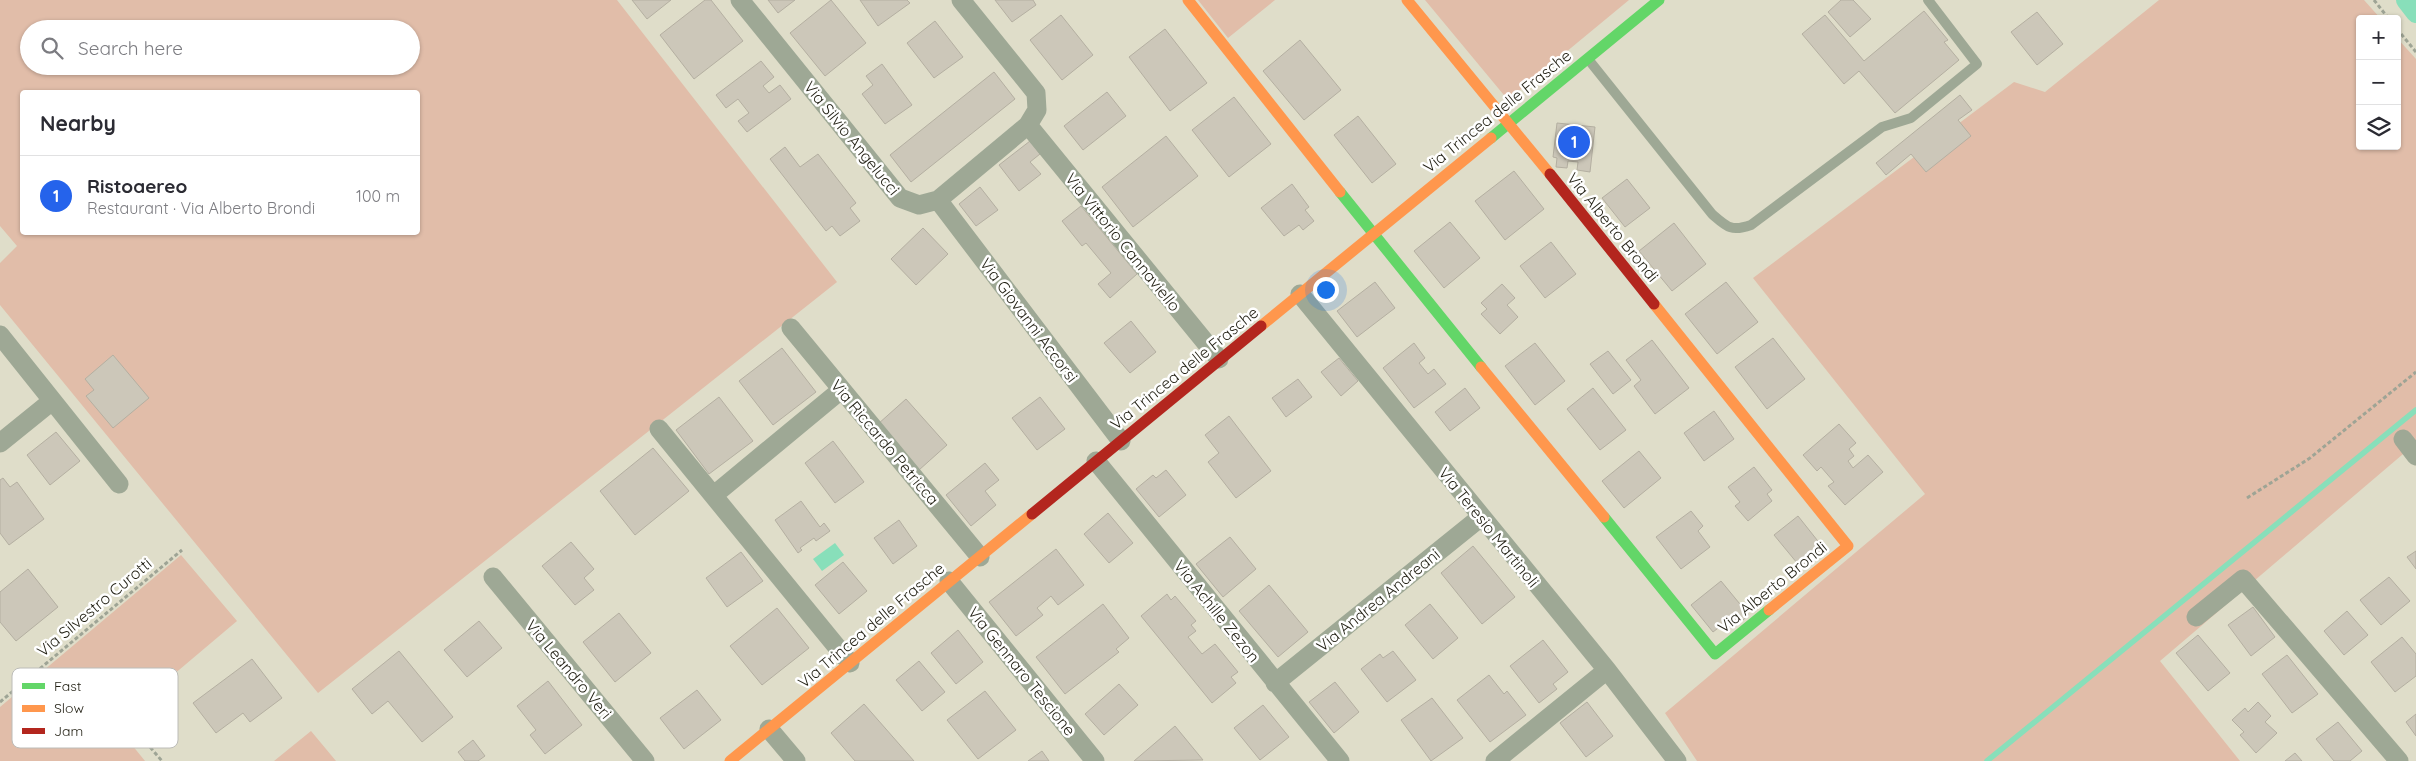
<!DOCTYPE html>
<meta charset="utf-8">
<style>
body{margin:0;font-family:Quicksand,sans-serif;background:#f7f7f7;color:#2b2b33}
.controls{position:absolute;right:15px;top:15px;display:grid;overflow:hidden;border-radius:5px;box-shadow:0 1px 4px #0004}
.controls button{width:45px;height:45px;display:grid;place-items:center;padding:0;border:0;border-bottom:1px solid #e1e1e2;background:#fff;color:#2b2b33;font:25px sans-serif}
.you{position:absolute;left:1325px;top:289px;width:18px;height:18px;margin:-12px;border:4px solid #fff;border-radius:50%;background:#1a73e8;box-shadow:0 0 0 8px #1a73e833}
.badge{display:grid;place-items:center;width:32px;height:32px;border-radius:50%;background:#2563eb;color:#fff;font-size:16px;font-weight:700}
.pin{position:absolute;translate:-50% -50%;border:2px solid #fff;box-shadow:0 1px 5px #0006}
.list{margin:0;padding:0;list-style:none}
h2{display:flex;justify-content:space-between;align-items:center;height:65px;margin:0;padding:0 20px;font-size:21px}
h2 small{font-size:16px;font-weight:400;color:#7c7c81}
.list li{display:grid;grid-template-columns:32px 1fr auto;gap:15px;align-items:center;box-sizing:border-box;height:80px;padding:0 20px;border-top:1px solid #e1e1e2}
.list b{display:block;font-size:19px;white-space:nowrap}
.list p{margin:0;font-size:16px;white-space:nowrap;color:#7c7c81}
.list em{font-size:16px;font-style:normal;color:#7c7c81}
.icon{flex:none;width:28px;height:28px;fill:none;stroke:currentColor;stroke-width:2;stroke-linecap:round;stroke-linejoin:round}
.map{position:relative;flex:none;width:2416px;height:761px;overflow:hidden}
.search{position:absolute;background:#fff;box-shadow:0 1px 4px #0004;left:20px;top:20px;width:400px;height:55px;display:flex;align-items:center;gap:12px;box-sizing:border-box;padding:0 18px;border-radius:28px;color:#7c7c81;font-size:19px}
.panel{position:absolute;background:#fff;box-shadow:0 1px 4px #0004;left:20px;top:90px;width:400px;height:145px;border-radius:5px}
.map>svg:first-child{display:block}
.green{fill:#e1bda9;fill-rule:evenodd}
.water{fill:#88dfba}
.lines{fill:none;stroke-linecap:round;stroke-linejoin:round}
.stream{stroke:#88dfba;stroke-width:5.5}
.canal{stroke:#88dfba;stroke-width:20}
.building{fill:#ccc7b9;stroke:#b4afa1}
.path{stroke:#9ea495;stroke-width:3;stroke-dasharray:4 2.5;stroke-linecap:butt}
.lane{stroke:#9ea895;stroke-width:10}
.street{stroke:#9ea895;stroke-width:19}
.fast{stroke:#63d668;stroke-width:11}
.slow{stroke:#ff974d;stroke-width:11}
.jam{stroke:#b3261e;stroke-width:11}
.labels{text-anchor:middle;stroke-width:5;stroke-linejoin:round;paint-order:stroke}
.street-label{font-size:16px;fill:#201e12;stroke:#fff}
.key{fill:#fff;stroke:#bcbcb8;stroke-width:1}
.key-label{font-size:14px;fill:#201e12}
</style>
<div class="map">
<svg width="2416" height="761" viewBox="0 0 2416 761">
<rect width="100%" height="100%" fill="#dfddc9"/>
<path class="green" d="M 0,0 L 617,0 L 837,282 L 318,693 L 0,305 L 0,263 L 17,246 L 0,226 ZM 29,29 L 411,29 L 411,66 L 29,66 ZM 22,92 L 418,92 L 418,232 L 22,232 Z
M 1198,0 L 1275,0 L 1228,38 Z
M 1425,0 L 1629,0 L 1508,100 Z
M 2159,0 L 2364,0 L 2381,19 L 2360,19 L 2360,146 L 2397,146 L 2397,38 L 2416,59 L 2416,443 L 2160,661 L 2240,761 L 1697,761 L 1665,713 L 1925,494 L 1753,278 L 2014,82 L 2045,92 Z
M 181,555 L 237,621 L 115,724 L 145,761 L 0,761 L 0,707 Z
M 311,731 L 336,761 L 274,761 Z"/>
<path class="water" d="M 835,543 L 844,555 L 822,571 L 813,559 Z"/>
<g class="lines">
<path class="stream" d="M 1987,761 L 2416,410"/>
<path class="canal" d="M 2406,0 L 2416,13"/>
</g>
<path class="building" d="M 632,0 L 671,0 L 647,19 Z
M 705,0 L 711,0 L 743,41 L 694,79 L 660,35 Z
M 768,0 L 795,0 L 778,13 Z
M 831,0 L 866,43 L 825,76 L 790,33 Z
M 860,0 L 907,0 L 910,3 L 878,26 Z
M 995,0 L 1033,0 L 1036,5 L 1012,22 Z
M 1841,0 L 1853,0 L 1871,19 L 1850,37 L 1828,12 Z
M 1924,11 L 1948,40 L 1944,42 L 1959,60 L 1895,113 L 1859,71 L 1844,84 L 1802,34 L 1825,15 L 1864,61 Z
M 2037,12 L 2063,44 L 2037,65 L 2011,32 Z
M 1061,15 L 1093,55 L 1062,80 L 1030,40 Z
M 935,21 L 963,57 L 934,78 L 907,43 Z
M 1165,29 L 1207,83 L 1170,111 L 1129,57 Z
M 1300,40 L 1341,90 L 1304,120 L 1263,71 Z
M 761,61 L 774,77 L 763,86 L 769,93 L 780,85 L 791,99 L 747,132 L 738,121 L 749,113 L 738,99 L 726,108 L 716,95 Z
M 882,64 L 912,105 L 885,124 L 862,94 L 873,85 L 866,76 Z
M 994,72 L 1015,99 L 911,182 L 890,155 Z
M 1107,92 L 1126,116 L 1083,150 L 1064,126 Z
M 1960,95 L 1972,110 L 1958,120 L 1971,136 L 1926,172 L 1911,154 L 1886,175 L 1876,163 Z
M 1234,97 L 1271,144 L 1229,177 L 1192,130 Z
M 1358,116 L 1396,164 L 1372,183 L 1334,135 Z
M 1557,123 L 1595,127 L 1590,172 L 1577,170 L 1578,162 L 1568,161 L 1567,168 L 1556,167 L 1557,158 L 1553,157 Z
M 1166,136 L 1198,176 L 1133,227 L 1102,187 Z
M 1030,141 L 1040,154 L 1030,162 L 1041,174 L 1019,191 L 999,165 Z
M 785,147 L 800,167 L 818,154 L 856,203 L 850,208 L 860,221 L 840,236 L 832,226 L 826,231 L 770,159 Z
M 1514,171 L 1544,209 L 1505,240 L 1475,201 Z
M 1627,179 L 1650,208 L 1625,227 L 1602,198 Z
M 1292,184 L 1309,207 L 1305,210 L 1314,221 L 1303,230 L 1299,225 L 1284,236 L 1261,208 Z
M 980,187 L 998,210 L 976,226 L 959,204 Z
M 1081,206 L 1137,274 L 1110,298 L 1098,284 L 1111,273 L 1086,243 L 1082,246 L 1062,221 Z
M 1450,222 L 1480,258 L 1444,288 L 1414,251 Z
M 1674,223 L 1706,264 L 1672,291 L 1639,251 Z
M 923,228 L 948,254 L 916,285 L 891,259 Z
M 1551,242 L 1576,274 L 1545,298 L 1520,266 Z
M 1375,282 L 1395,308 L 1357,337 L 1337,311 Z
M 1726,282 L 1758,322 L 1717,354 L 1685,314 Z
M 1502,284 L 1515,298 L 1507,305 L 1518,317 L 1500,334 L 1481,314 L 1487,309 L 1481,303 Z
M 1131,321 L 1156,352 L 1130,373 L 1104,343 Z
M 1773,338 L 1805,379 L 1767,409 L 1735,367 Z
M 1652,340 L 1689,388 L 1655,414 L 1634,386 L 1641,380 L 1626,360 Z
M 1414,343 L 1425,358 L 1419,363 L 1428,374 L 1434,369 L 1446,384 L 1414,408 L 1383,368 Z
M 1535,343 L 1565,381 L 1535,405 L 1505,366 Z
M 782,348 L 816,392 L 773,425 L 739,381 Z
M 1608,351 L 1631,380 L 1613,394 L 1590,364 Z
M 113,355 L 149,398 L 113,428 L 86,396 L 94,390 L 85,379 Z
M 1339,358 L 1358,381 L 1341,396 L 1321,372 Z
M 1298,379 L 1312,397 L 1286,417 L 1272,398 Z
M 1465,388 L 1480,408 L 1450,431 L 1435,412 Z
M 1593,388 L 1626,430 L 1600,450 L 1567,409 Z
M 719,397 L 753,441 L 709,474 L 676,430 Z
M 1040,397 L 1065,429 L 1037,450 L 1012,418 Z
M 906,399 L 947,445 L 919,470 L 878,424 Z
M 1714,411 L 1734,439 L 1704,461 L 1684,433 Z
M 1229,416 L 1271,471 L 1236,498 L 1208,462 L 1219,453 L 1205,435 Z
M 1839,424 L 1856,443 L 1849,449 L 1854,456 L 1848,461 L 1853,468 L 1868,455 L 1883,472 L 1845,505 L 1828,486 L 1834,482 L 1821,467 L 1817,471 L 1803,455 Z
M 56,432 L 80,461 L 50,485 L 27,455 Z
M 833,441 L 864,482 L 835,503 L 805,463 Z
M 653,448 L 689,491 L 635,535 L 600,491 Z
M 1639,451 L 1661,478 L 1624,508 L 1602,481 Z
M 985,463 L 999,480 L 985,491 L 996,505 L 971,526 L 946,495 Z
M 1754,467 L 1772,490 L 1767,494 L 1772,501 L 1748,521 L 1735,506 L 1740,502 L 1728,487 Z
M 1166,470 L 1186,495 L 1159,517 L 1136,489 L 1153,475 L 1156,478 Z
M 3,478 L 10,487 L 17,482 L 44,519 L 9,545 L 0,533 L 0,480 Z
M 801,501 L 820,527 L 824,523 L 830,531 L 816,541 L 814,538 L 800,548 L 802,550 L 798,553 L 775,520 Z
M 1691,511 L 1703,526 L 1698,531 L 1710,547 L 1681,569 L 1656,537 Z
M 1108,513 L 1133,543 L 1109,563 L 1084,534 Z
M 1798,516 L 1825,550 L 1802,569 L 1774,535 Z
M 899,520 L 917,546 L 893,564 L 874,538 Z
M 1230,537 L 1256,569 L 1223,597 L 1196,564 Z
M 571,542 L 594,569 L 584,578 L 594,590 L 575,605 L 542,566 Z
M 1473,546 L 1515,597 L 1482,624 L 1441,573 Z
M 1056,549 L 1084,585 L 1058,605 L 1051,596 L 1037,608 L 1043,615 L 1016,636 L 989,602 Z
M 2416,551 L 2416,569 L 2407,557 Z
M 741,552 L 763,581 L 727,607 L 706,578 Z
M 843,562 L 867,591 L 839,614 L 815,585 Z
M 28,569 L 58,607 L 16,641 L 0,622 L 0,592 Z
M 2389,577 L 2410,601 L 2381,625 L 2360,600 Z
M 1721,581 L 1749,615 L 1732,629 L 1726,622 L 1713,632 L 1691,605 Z
M 1269,585 L 1308,632 L 1278,657 L 1239,611 Z
M 1167,594 L 1171,600 L 1175,596 L 1196,621 L 1191,625 L 1196,631 L 1188,637 L 1202,654 L 1215,644 L 1238,672 L 1231,677 L 1236,683 L 1212,703 L 1141,616 Z
M 1103,604 L 1129,638 L 1116,649 L 1119,652 L 1065,694 L 1036,657 Z
M 1430,604 L 1458,638 L 1433,659 L 1405,625 Z
M 2253,607 L 2275,637 L 2251,656 L 2228,625 Z
M 777,608 L 809,648 L 762,685 L 730,646 Z
M 2347,611 L 2368,635 L 2344,655 L 2324,631 Z
M 619,613 L 651,653 L 615,682 L 583,642 Z
M 479,621 L 502,648 L 467,677 L 444,650 Z
M 958,630 L 983,662 L 956,684 L 931,653 Z
M 2198,635 L 2230,673 L 2208,691 L 2176,653 Z
M 2402,637 L 2416,654 L 2416,676 L 2395,692 L 2371,662 Z
M 1543,640 L 1568,672 L 1553,684 L 1557,689 L 1539,703 L 1510,666 Z
M 399,651 L 453,717 L 422,742 L 388,701 L 372,714 L 352,689 Z
M 1393,651 L 1416,680 L 1387,702 L 1361,669 L 1380,654 L 1383,658 Z
M 2287,655 L 2318,694 L 2292,713 L 2262,674 Z
M 252,659 L 282,698 L 250,722 L 243,713 L 216,733 L 193,703 Z
M 919,661 L 945,692 L 922,711 L 896,680 Z
M 1489,675 L 1504,694 L 1507,691 L 1526,715 L 1490,742 L 1457,700 Z
M 548,681 L 582,725 L 545,754 L 530,735 L 536,730 L 517,706 Z
M 1335,682 L 1359,712 L 1334,733 L 1309,702 Z
M 1119,684 L 1138,705 L 1104,735 L 1085,714 Z
M 697,690 L 721,720 L 684,749 L 660,718 Z
M 985,691 L 1016,730 L 978,759 L 947,720 Z
M 1432,698 L 1463,738 L 1431,761 L 1401,720 Z
M 1587,702 L 1613,736 L 1586,757 L 1560,723 Z
M 2258,702 L 2271,716 L 2265,722 L 2277,733 L 2256,753 L 2240,735 L 2244,732 L 2232,720 L 2245,708 L 2248,712 Z
M 864,704 L 914,761 L 855,761 L 831,733 Z
M 1263,705 L 1289,737 L 1260,760 L 1234,728 Z
M 2416,714 L 2416,736 L 2406,722 Z
M 2338,722 L 2362,751 L 2350,761 L 2334,761 L 2316,739 Z
M 1175,726 L 1203,760 L 1134,761 Z
M 473,740 L 485,756 L 478,761 L 465,761 L 458,752 Z
M 1042,751 L 1049,761 L 1028,761 Z
M 2295,753 L 2302,761 L 2285,761 Z"/>
<g class="lines">
<path class="path" d="M 2374,0 L 2389,19
M 2397,29 L 2416,52
M 2247,498 L 2310,458 L 2416,372
M 0,702 L 182,550
M 151,719 L 146,725 L 144,740 L 162,761"/>
<path class="lane" d="M 1588,59 L 1712,214 C 1727,227 1731,232 1751,225 L 1882,127 L 1911,118 L 1977,64 L 1928,0"/>
<path class="street" d="M 740,0 L 900,198 L 919,205 L 938,200 L 1028,125 L 1037,110 L 1036,93 L 961,0
M 1028,125 L 1219,359
M 938,200 L 1121,441
M 1300,294 L 1607,670 L 1677,761
M 791,328 L 980,557
M 0,335 L 119,484
M 659,429 L 850,663
M 2403,439 L 2416,456
M 0,443 L 52,401
M 1096,461 L 1340,761
M 714,495 L 841,390
M 493,577 L 645,761
M 949,581 L 1095,761
M 2196,617 L 2243,579 L 2399,761
M 1275,683 L 1481,517
M 769,729 L 796,761
M 1495,761 L 1607,670"/>
<path class="fast" d="M 1491,138 L 1659,0
M 1340,192 L 1481,367
M 1604,517 L 1715,654 L 1769,610"/>
<path class="slow" d="M 1188,0 L 1340,192
M 1407,0 L 1550,174
M 1654,304 L 1848,546 L 1769,610
M 1261,326 L 1491,138
M 1481,367 L 1604,517
M 730,761 L 1032,514"/>
<path class="jam" d="M 1550,174 L 1654,304
M 1032,514 L 1261,326"/>
</g>
<g class="labels">
<g class="street-label">
<text transform="translate(1497 111) rotate(-39)" y="6">Via Trincea delle Frasche</text>
<text transform="translate(852 138) rotate(51)" y="6">Via Silvio Angelucci</text>
<text transform="translate(1613 227) rotate(51)" y="6">Via Alberto Brondi</text>
<text transform="translate(1123 242) rotate(51)" y="6">Via Vittorio Cannaviello</text>
<text transform="translate(1029 320) rotate(53)" y="6">Via Giovanni Accorsi</text>
<text transform="translate(1184 368) rotate(-39)" y="6">Via Trincea delle Frasche</text>
<text transform="translate(885 442) rotate(50)" y="6">Via Riccardo Petricca</text>
<text transform="translate(1489 527) rotate(51)" y="6">Via Teresio Martinoli</text>
<text transform="translate(1772 587) rotate(-39)" y="6">Via Alberto Brondi</text>
<text transform="translate(1378 600) rotate(-39)" y="6">Via Andrea Andreani</text>
<text transform="translate(94 607) rotate(-40)" y="6">Via Silvestro Curotti</text>
<text transform="translate(1217 611) rotate(51)" y="6">Via Achille Zezon</text>
<text transform="translate(871 625) rotate(-40)" y="6">Via Trincea delle Frasche</text>
<text transform="translate(569 669) rotate(50)" y="6">Via Leandro Veri</text>
<text transform="translate(1022 671) rotate(51)" y="6">Via Gennaro Tescione</text>
</g>
</g>
<rect x="12" y="668" width="166" height="80" rx="8" class="key"/>
<rect x="22" y="683" width="23" height="6" fill="#63d668"/>
<rect x="22" y="705" width="23" height="7" fill="#ff974d"/>
<rect x="22" y="728" width="23" height="6" fill="#b3261e"/>
<g class="key-label">
<text x="54" y="691">Fast</text>
<text x="54" y="713">Slow</text>
<text x="54" y="736">Jam</text>
</g>
</svg>
<div class="controls">
<button>+</button>
<button>−</button>
<button><svg class="icon" aria-label="layers" viewBox="0 0 24 24"><path d="M12 4l9 5-9 5-9-5zM3 14l9 5 9-5"/></svg></button>
</div>
<div class="you"></div>
<div class="pin badge" style="left:1574px;top:142px">1</div>
<div class="search"><svg class="icon" aria-label="search" viewBox="0 0 24 24"><circle cx="10" cy="10" r="6"/><path d="M15 15l6 6"/></svg>Search here</div>
<section class="panel">
<h2>Nearby<small></small></h2>
<ul class="list">
<li><span class="badge">1</span><div><b>Ristoaereo</b><p>Restaurant · Via Alberto Brondi</p></div><em>100 m</em></li>
</ul>
</section>
</div>
